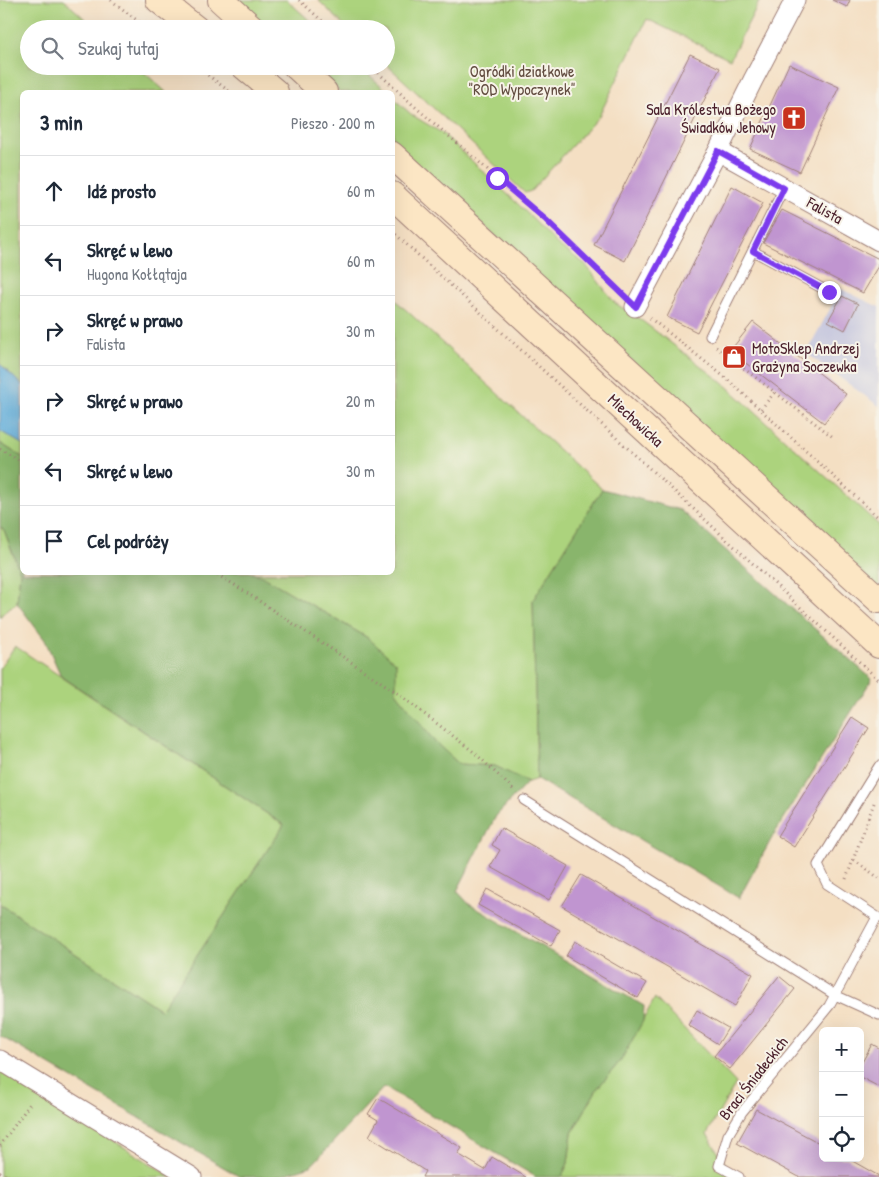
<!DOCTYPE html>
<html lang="pl">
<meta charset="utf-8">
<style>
body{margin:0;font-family:"Patrick Hand",sans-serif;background:#f6f6f7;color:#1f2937}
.controls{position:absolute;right:15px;bottom:15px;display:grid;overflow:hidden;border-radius:8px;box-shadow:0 5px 20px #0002}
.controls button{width:45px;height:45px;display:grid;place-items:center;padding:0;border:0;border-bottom:1px solid #e0e1e3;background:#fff;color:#1f2937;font:25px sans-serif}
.stop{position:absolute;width:15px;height:15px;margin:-11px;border:4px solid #7c3aed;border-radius:50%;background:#fff}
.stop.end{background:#7c3aed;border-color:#fff;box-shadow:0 1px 5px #0008}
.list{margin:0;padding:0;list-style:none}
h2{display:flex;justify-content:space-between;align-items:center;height:65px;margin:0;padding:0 20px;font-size:21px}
h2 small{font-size:16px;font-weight:400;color:#747a83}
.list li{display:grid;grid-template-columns:32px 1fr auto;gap:15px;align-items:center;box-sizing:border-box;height:70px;padding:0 20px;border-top:1px solid #e0e1e3}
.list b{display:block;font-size:19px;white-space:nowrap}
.list p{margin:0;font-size:16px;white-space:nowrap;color:#747a83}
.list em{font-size:16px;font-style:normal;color:#747a83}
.icon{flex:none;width:28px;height:28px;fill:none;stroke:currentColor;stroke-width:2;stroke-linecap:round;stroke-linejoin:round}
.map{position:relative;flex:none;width:879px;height:1177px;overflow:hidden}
.search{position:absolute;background:#fff;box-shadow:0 5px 20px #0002;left:20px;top:20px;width:375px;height:55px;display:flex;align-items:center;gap:12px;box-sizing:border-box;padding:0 18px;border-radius:28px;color:#747a83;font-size:19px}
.panel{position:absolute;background:#fff;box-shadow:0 5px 20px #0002;left:20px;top:90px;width:375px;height:485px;border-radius:8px}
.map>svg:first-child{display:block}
.industrial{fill:#c1c2dd}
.green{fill:#acd37d;stroke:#7b7954}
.forest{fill:#89b56c;stroke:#6a6a4c}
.water{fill:#62aedb;stroke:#566683}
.building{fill:#c095d0}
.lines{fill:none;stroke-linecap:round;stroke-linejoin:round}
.service-casing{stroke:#9f7f77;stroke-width:11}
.minor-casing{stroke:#9f7f77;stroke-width:21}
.secondary-casing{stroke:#9f7f77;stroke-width:28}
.path{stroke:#9f7f77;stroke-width:3;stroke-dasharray:1 4;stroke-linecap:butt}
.service{stroke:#fff;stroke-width:9}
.minor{stroke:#fff;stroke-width:19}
.secondary{stroke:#fce6c4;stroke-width:26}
.route{stroke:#7c3aed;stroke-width:6}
.labels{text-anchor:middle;stroke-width:4;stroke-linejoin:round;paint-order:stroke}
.park-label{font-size:16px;fill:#624c40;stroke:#f7f3e8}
.poi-label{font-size:16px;fill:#4a1f2b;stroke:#f7f3e8;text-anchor:end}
.street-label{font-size:16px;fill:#4a1f2b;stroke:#f7f3e8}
</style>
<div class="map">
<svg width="879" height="1177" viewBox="0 0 879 1177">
<rect width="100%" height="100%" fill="#f7f3e8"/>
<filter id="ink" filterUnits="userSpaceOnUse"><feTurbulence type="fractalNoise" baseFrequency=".02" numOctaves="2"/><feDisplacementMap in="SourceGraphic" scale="10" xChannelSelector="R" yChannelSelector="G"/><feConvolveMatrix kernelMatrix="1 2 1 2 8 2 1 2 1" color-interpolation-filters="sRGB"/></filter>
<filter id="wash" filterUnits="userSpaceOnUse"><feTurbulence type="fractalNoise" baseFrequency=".0096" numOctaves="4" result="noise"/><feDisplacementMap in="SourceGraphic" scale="20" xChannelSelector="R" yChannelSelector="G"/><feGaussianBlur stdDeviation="1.12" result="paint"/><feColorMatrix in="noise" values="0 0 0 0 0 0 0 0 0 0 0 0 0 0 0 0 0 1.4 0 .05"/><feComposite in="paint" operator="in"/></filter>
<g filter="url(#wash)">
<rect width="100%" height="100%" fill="#f4dfc3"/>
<path class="industrial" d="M 841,289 L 879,307 L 879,406 L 806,353 Z"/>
<path class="green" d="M 0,0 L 64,0 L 96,29 L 29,29 L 29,66 L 137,66 L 166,92 L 22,92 L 22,385 L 0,364 Z
M 234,0 L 287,0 L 319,29 L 268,29 Z
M 318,0 L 760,0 L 730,59 L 647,19 L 599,116 L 531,191 L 525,193 L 386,64 L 386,29 L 348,29 Z
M 312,66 L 359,66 L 388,92 L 340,92 Z
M 392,97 L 412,115 L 442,133 L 519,205 L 558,245 L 585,264 L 615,303 L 641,320 L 722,382 L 879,525 L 879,588 L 393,142 Z
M 393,298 L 602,489 L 533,600 L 537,779 L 528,782 L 495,766 L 459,764 L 434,742 L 396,692 L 368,638 L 262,576 L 249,573 L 392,572 Z
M 0,431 L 22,444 L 22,457 L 0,443 Z
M 0,527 L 4,530 L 20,572 L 17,603 L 6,610 L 0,617 Z
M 15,646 L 284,825 L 161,1010 L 0,904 L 0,668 Z
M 655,998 L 736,1083 L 707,1134 L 733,1177 L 562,1177 L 568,1163 L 572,1133 L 597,1089 L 621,1060 Z
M 0,1070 L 172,1177 L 0,1177 Z"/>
<path class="forest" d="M 0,443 L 22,457 L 22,572 L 249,572 L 262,576 L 368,638 L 396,663 L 396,692 L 435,742 L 459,764 L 495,766 L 528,782 L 496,816 L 457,891 L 469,904 L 644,1006 L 643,1021 L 621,1060 L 597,1089 L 572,1133 L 568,1163 L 562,1177 L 536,1177 L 384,1087 L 311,1166 L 276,1177 L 240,1177 L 0,1036 L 0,904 L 161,1010 L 284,825 L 61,676 L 45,640 L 17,603 L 20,572 L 4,530 L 0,527 Z
M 602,489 L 680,510 L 872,679 L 773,836 L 739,898 L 537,779 L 533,600 Z"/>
<path class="water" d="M 0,364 L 22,385 L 22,444 L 0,431 Z"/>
<g id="blocks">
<path class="building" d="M 832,0 L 850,0 L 847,7 Z
M 690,54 L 720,68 L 625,261 L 594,245 Z
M 789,64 L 839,87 L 800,172 L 750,149 Z
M 732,186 L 763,203 L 697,332 L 667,317 Z
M 782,210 L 879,259 L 879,266 L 863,293 L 763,243 Z
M 842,296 L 858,304 L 845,330 L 828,321 Z
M 753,322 L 846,394 L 824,423 L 730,351 Z
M 852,717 L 869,728 L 794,847 L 777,836 Z
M 501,828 L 568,866 L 549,900 L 490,867 L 500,850 L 492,845 Z
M 581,875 L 753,974 L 735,1006 L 562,906 Z
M 487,889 L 560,930 L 551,946 L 478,905 Z
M 575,941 L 647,983 L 638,998 L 566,956 Z
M 779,976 L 795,989 L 730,1069 L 714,1056 Z
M 697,1010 L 728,1028 L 718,1044 L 688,1025 Z
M 872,1044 L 879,1048 L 879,1087 L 860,1077 L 860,1066 Z
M 378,1098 L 462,1148 L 458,1154 L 485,1170 L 492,1157 L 526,1177 L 422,1177 L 425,1171 L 369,1136 L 378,1120 L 368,1114 Z
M 756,1109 L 823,1145 L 823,1158 L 847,1158 L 879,1176 L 879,1177 L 799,1177 L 737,1143 Z"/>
</g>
</g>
<g filter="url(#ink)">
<use href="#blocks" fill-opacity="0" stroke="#9f7f77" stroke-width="1"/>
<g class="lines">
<defs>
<path id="service" d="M 753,251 L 829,292
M 710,336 L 784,188
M 879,766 L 818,865 L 827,884 L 879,918
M 524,800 L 835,995 L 879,1015
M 739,1177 L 719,1166 L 728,1135 L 742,1112 L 829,1006 L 877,917"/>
<path id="minor" d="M 718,151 L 879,241
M 635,307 L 718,151 L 753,80 L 795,0
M 0,1060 L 192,1177"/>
<path id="secondary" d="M 159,0 L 196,29
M 221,0 L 253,29
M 244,66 L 275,92
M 296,66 L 324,92
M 392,155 L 879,600
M 392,195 L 879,645"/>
</defs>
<use href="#service" class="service-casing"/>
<use href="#minor" class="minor-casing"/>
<use href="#secondary" class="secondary-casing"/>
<path class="path" d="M 111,0 L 148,29
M 299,0 L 331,29
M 196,66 L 230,92
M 371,66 L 413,105 L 546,220 L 621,293
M 392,231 L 879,680
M 650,318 L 727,379 L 879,518
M 716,347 L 833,437
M 761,409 L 775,392
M 0,449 L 22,462
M 213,572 L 238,587 L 396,692 L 475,753 L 515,791
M 854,860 L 879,878
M 846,879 L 874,803
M 0,1146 L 31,1102
M 0,1172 L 8,1177"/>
<use href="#service" class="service"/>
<use href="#minor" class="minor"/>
<use href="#secondary" class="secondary"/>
</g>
</g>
<g class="lines" filter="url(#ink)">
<path class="route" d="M 497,178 L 546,220 L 636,307 L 718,151 L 784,188 L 753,251 L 829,292"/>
</g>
<defs>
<symbol id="church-square" viewBox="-11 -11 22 22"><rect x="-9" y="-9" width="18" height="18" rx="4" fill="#c8321e" stroke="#f7f3e8"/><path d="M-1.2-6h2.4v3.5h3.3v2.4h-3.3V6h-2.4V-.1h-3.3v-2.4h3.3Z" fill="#fff"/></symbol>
<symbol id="shop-square" viewBox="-11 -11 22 22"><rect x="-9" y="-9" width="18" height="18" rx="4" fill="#c8321e" stroke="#f7f3e8"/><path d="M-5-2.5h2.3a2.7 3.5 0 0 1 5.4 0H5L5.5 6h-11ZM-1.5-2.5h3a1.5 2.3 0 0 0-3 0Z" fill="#fff"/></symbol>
</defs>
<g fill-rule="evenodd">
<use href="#church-square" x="780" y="104" width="28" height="28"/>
<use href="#shop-square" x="720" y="343" width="28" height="28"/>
</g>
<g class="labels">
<g class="park-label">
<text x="522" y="77">Ogródki działkowe<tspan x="522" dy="18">"ROD Wypoczynek"</tspan></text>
</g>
<g class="poi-label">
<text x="776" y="115">Sala Królestwa Bożego<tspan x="776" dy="18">Świadków Jehowy</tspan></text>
<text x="752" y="354" text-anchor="start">MotoSklep Andrzej<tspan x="752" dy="18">Grażyna Soczewka</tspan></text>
</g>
<g class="street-label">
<text transform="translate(825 210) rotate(29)" y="6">Falista</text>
<text transform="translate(636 420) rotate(43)" y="6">Miechowicka</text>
<text transform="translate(753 1078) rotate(-52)" y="6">Braci Śniadeckich</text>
</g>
</g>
</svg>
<div class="controls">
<button>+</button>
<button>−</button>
<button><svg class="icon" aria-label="locate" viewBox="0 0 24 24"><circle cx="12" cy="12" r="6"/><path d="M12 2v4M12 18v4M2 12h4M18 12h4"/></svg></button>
</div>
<div class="stop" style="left:497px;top:178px"></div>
<div class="stop end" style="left:829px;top:292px"></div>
<div class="search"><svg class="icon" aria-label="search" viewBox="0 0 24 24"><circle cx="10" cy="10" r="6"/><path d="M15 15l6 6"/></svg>Szukaj tutaj</div>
<section class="panel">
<h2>3 min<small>Pieszo · 200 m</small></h2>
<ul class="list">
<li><svg class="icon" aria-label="ahead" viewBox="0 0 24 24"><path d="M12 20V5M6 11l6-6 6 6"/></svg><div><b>Idź prosto</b></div><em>60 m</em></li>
<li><svg class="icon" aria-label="left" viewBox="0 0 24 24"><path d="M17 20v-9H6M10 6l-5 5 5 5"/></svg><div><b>Skręć w lewo</b><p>Hugona Kołłątaja</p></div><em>60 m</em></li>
<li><svg class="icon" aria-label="right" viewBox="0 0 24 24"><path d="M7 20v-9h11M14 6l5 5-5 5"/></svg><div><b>Skręć w prawo</b><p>Falista</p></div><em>30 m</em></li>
<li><svg class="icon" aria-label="right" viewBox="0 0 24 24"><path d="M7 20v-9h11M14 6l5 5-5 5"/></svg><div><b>Skręć w prawo</b></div><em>20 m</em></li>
<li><svg class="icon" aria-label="left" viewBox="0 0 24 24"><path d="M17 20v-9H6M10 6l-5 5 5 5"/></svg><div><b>Skręć w lewo</b></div><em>30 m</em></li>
<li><svg class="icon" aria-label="arrive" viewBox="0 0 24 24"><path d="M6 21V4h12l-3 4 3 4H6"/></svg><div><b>Cel podróży</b></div></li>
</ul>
</section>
</div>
